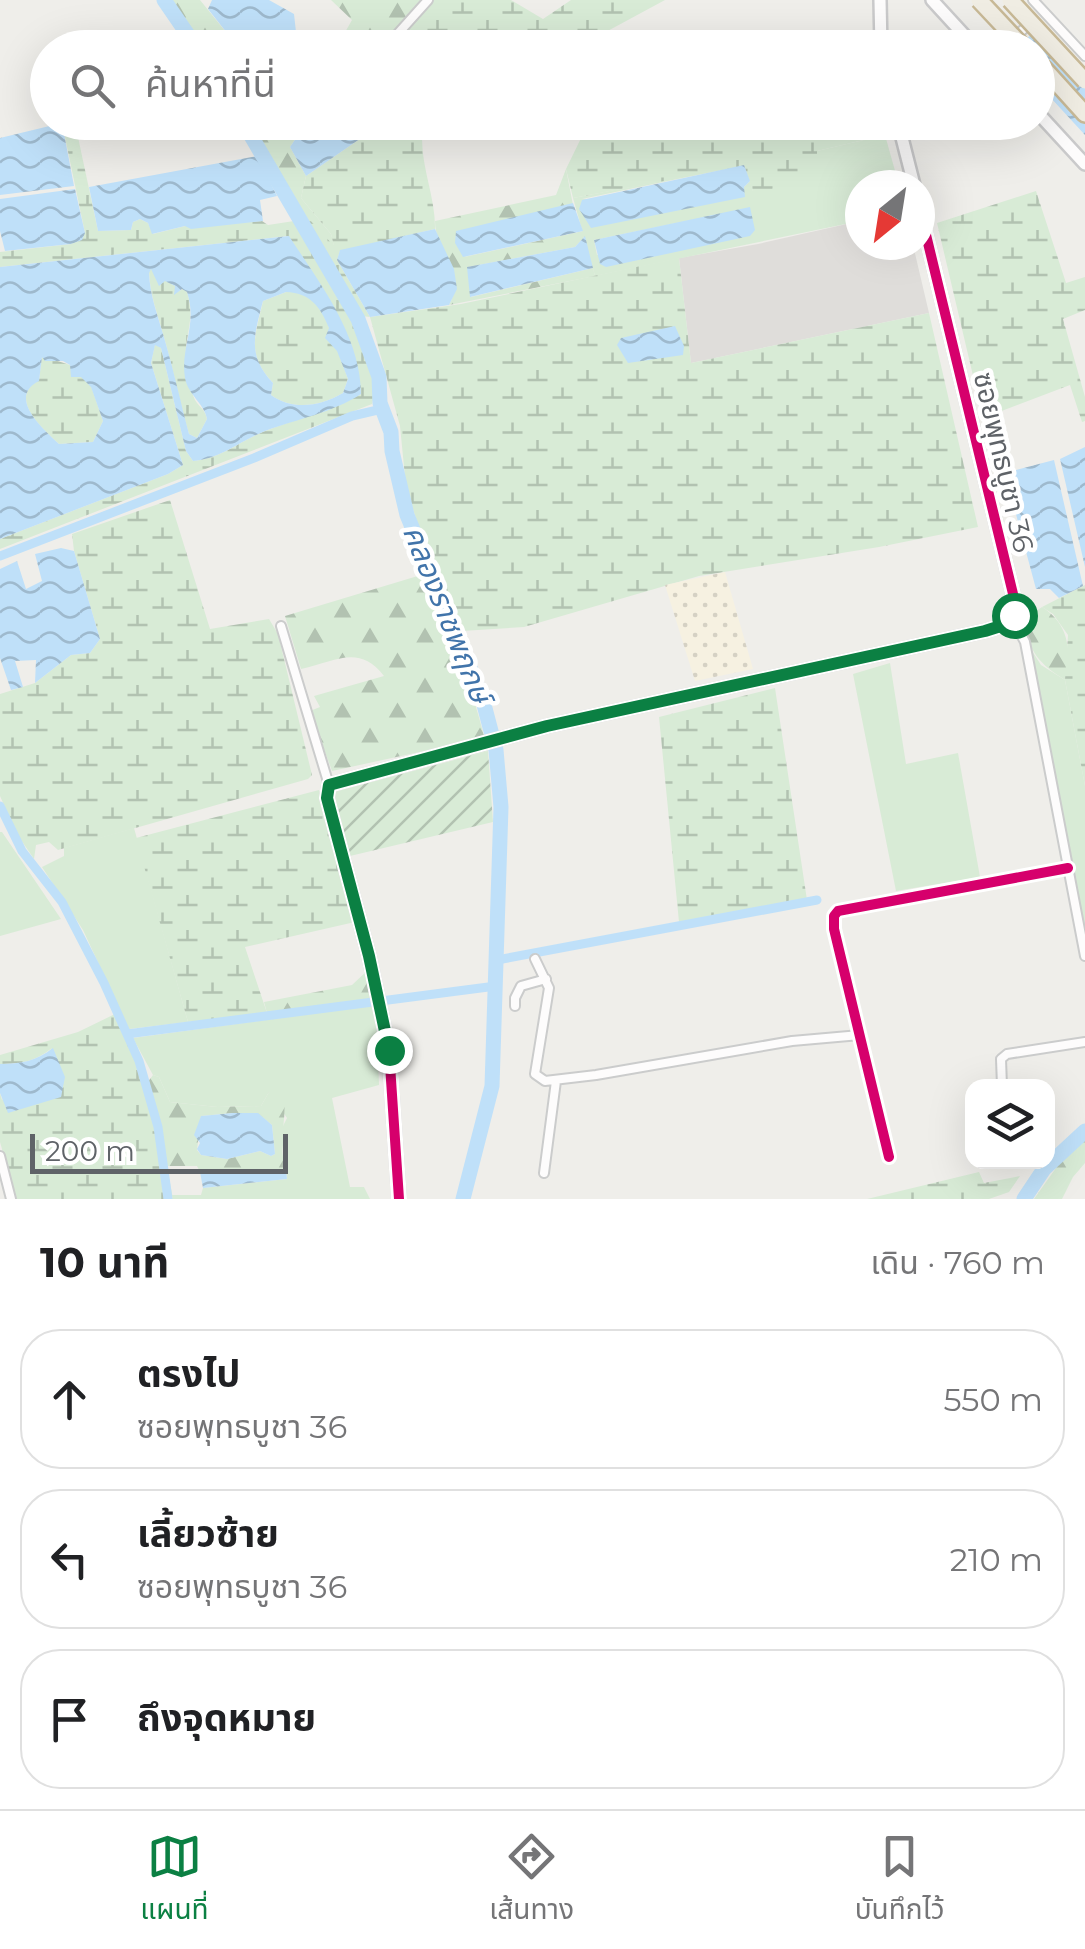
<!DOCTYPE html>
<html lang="th">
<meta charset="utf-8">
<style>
body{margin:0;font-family:Montserrat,"Noto Sans Thai",sans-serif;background:#f6f6f6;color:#202124}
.controls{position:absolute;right:30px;bottom:30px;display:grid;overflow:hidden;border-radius:20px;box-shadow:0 10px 40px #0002}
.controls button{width:90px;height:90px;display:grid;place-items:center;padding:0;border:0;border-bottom:2px solid #e0e0e0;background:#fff;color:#202124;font:50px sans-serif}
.compass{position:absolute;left:845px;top:170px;width:90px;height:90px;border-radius:50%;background:#fff;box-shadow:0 10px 40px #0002;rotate:210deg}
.scale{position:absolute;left:30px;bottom:25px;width:258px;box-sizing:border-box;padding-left:10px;border:5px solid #5f6368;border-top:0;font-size:28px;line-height:35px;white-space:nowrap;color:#5f6368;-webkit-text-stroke:8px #fff;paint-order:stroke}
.stop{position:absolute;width:30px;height:30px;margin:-22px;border:8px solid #0b8043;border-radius:50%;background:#fff}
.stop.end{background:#0b8043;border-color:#fff;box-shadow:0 2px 10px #0008}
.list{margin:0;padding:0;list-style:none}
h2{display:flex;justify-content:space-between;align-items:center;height:130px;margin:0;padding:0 40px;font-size:42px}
h2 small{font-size:32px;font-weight:400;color:#757577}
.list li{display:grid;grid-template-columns:65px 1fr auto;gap:30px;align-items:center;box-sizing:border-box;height:140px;margin:0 20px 20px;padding:0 20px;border:2px solid #e0e0e0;border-radius:40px}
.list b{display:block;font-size:38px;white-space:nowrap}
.list p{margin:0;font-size:32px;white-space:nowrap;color:#757577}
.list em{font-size:32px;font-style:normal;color:#757577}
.icon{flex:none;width:55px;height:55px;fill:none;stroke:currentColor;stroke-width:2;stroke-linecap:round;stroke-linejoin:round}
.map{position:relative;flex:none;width:1085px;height:1199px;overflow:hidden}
.search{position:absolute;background:#fff;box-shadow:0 10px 40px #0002;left:30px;right:30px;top:30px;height:110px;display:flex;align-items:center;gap:25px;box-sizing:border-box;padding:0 35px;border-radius:55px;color:#757577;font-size:38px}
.sheet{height:610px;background:#fff}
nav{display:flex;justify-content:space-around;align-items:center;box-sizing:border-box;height:140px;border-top:2px solid #e0e0e0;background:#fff;font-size:28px;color:#757577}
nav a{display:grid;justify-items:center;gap:5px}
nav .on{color:#0b8043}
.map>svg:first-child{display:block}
.industrial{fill:#dfddda}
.grass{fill:#d8ebd6;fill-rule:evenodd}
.forest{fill:url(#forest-firs);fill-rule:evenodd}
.wetland{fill:url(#wetland-marsh)}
.sand{fill:url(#sand-dots)}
.garden{fill:url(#garden-furrows)}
.water{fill:url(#water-waves);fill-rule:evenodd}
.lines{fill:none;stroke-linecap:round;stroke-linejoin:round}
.canal{stroke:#bfe0f9;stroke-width:9}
.river{stroke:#bfe0f9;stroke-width:15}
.street-casing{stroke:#cbcccc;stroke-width:12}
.secondary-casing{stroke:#cacacb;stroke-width:16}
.highway-casing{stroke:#c8b996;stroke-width:20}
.street{stroke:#fdfcfc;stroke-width:8}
.secondary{stroke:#fdfcfc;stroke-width:11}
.highway{stroke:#f0ede3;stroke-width:15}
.highway-bridge-casing{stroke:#c8b996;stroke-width:20;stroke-linecap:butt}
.highway-bridge{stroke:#f0ede3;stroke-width:15}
.cycleway-casing{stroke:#fff;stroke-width:16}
.cycleway{stroke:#d6006c;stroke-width:10}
.route{stroke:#0b8043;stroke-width:12}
.labels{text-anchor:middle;stroke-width:9;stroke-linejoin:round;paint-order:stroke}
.street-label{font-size:28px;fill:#5f6368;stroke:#fff}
.water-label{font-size:30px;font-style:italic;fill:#4174aa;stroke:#fff}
</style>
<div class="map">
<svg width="1085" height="1199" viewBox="0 0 1085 1199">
<defs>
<pattern id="forest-firs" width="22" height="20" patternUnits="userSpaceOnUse" patternTransform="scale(2.5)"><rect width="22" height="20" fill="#d8ebd6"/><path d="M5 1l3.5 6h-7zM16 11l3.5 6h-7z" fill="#b2c2b1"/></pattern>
<pattern id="wetland-marsh" width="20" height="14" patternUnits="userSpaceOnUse" patternTransform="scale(2.5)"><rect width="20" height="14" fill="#d8ebd6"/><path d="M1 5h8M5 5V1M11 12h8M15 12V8" fill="none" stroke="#b2c2b1"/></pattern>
<pattern id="sand-dots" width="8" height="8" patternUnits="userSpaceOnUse" patternTransform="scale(2.5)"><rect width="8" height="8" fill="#f6f1e1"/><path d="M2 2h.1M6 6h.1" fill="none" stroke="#d5d1c4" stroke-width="1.8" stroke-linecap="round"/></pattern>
<pattern id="garden-furrows" width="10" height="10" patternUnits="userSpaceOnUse" patternTransform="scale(2.5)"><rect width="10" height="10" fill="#d8ebd6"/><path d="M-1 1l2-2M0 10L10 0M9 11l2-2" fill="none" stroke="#b2c2b1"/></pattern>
<pattern id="water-waves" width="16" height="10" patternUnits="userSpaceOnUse" patternTransform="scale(2.5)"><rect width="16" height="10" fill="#bfe0f9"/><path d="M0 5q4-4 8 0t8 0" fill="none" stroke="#9eb9cd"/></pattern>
</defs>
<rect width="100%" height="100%" fill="#efeeea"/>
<path class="industrial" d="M 860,221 L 860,245 L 913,245 L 929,313 L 691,363 L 679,258 L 758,244 Z"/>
<path class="grass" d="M 885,135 L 899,185 L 860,185 L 860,221 L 595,276 L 573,198 L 744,165 L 582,199 L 744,196 L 744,187 L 750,181 L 753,191 L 817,151 ZM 750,208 L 597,255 L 594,240 Z
M 1032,651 L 1041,665 L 1065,680 L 1085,786 L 1085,934 Z
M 890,663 L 906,764 L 958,753 L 980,877 L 896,891 L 853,674 Z
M 134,828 L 188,1022 L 129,1029 L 83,930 L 42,867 L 64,856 L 64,848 Z
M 0,832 L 2,832 L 61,919 L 0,936 Z
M 376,1005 L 379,1085 L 332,1098 L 350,1187 L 364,1187 L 370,1199 L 173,1199 L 172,1195 L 201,1195 L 203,1188 L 287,1179 L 280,1132 L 287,1118 L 269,1092 L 261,1106 L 217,1107 L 170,1102 L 159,1077 L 153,1075 L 133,1038 Z"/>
<path class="forest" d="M 169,0 L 200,0 L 238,47 L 200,47 Z
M 331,0 L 421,0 L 379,47 L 363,47 L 344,34 L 352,20 Z
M 249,123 L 306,123 L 290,147 L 306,176 L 301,198 L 331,234 L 335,249 L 295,204 Z
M 566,169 L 573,205 L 464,257 L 583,231 L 585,236 L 575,247 L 468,267 L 471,297 L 593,268 L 595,276 L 449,305 C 469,268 435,255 435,221 L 556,195 Z
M 421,575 C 452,630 473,690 488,751 L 466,757 L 461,743 L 332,771 L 310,711 L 320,707 L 314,696 L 384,676 C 359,644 337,661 301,669 L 285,616 Z
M 1042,607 C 1069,624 1072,651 1065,680 C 1039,664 1025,649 1027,617 Z
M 369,969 L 376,999 L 267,1013 L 264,1002 L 352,985 Z
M 153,1075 L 159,1077 L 170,1102 L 217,1107 L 261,1106 L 269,1092 L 284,1096 C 287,1123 277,1142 286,1170 L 200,1172 L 197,1166 L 167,1166 L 147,1083 ZM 233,1113 L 257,1113 L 272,1125 L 275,1154 L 271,1156 L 260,1151 L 227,1159 L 201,1155 L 197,1150 L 201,1116 Z
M 1085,1139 L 1085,1163 L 1073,1177 L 1062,1199 L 1034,1199 L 1068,1151 Z"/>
<path class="wetland" d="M 433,0 L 511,0 L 543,19 L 571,0 L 665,0 L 578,47 L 390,48 Z
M 883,122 L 885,135 L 817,151 L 817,171 L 772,189 L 753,191 L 744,166 L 573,198 L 566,169 L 584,132 L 619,123 Z
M 62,123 L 75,123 L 98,231 L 131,230 L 133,222 L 140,219 L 148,223 L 153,234 L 185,226 L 262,221 L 268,225 L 294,221 L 349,313 L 376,388 L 372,404 L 0,549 L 0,539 L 168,474 L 183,465 L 151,363 L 155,344 L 161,348 L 186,451 L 193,461 C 220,459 240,441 265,431 C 298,419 329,409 361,394 L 288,236 L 0,267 L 0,252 L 71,244 L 85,233 Z
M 383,123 L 424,123 C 416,157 436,194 435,229 L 340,251 L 337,260 L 370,317 L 461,304 L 679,258 L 691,363 L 929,313 L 978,527 L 879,547 L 699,576 L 524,627 L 462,631 L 419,528 L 406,487 L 400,426 L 370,317 L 361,316 L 295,204 L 334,246 L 331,234 L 301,198 L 306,176 Z
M 1036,191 L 1066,283 L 1085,277 L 1085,310 L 1063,319 L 1085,397 L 1085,421 L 1082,422 L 1070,385 L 983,418 L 937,223 Z
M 151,268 L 175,286 L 175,293 L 183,289 L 187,292 C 196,321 184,334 186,361 C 186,371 191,391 195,400 C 200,408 205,409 207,419 L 197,438 L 189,434 C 179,401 173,367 163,334 C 157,312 150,295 149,272 Z
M 286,292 L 301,292 L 314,300 L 324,314 L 348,379 L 343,393 C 321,406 293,411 271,395 L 273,383 C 246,354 255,337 263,301 Z
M 42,356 L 70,365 L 91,386 L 103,421 L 93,442 L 59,444 C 42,428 7,398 39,380 Z
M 170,500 L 210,629 L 269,619 L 278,634 L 312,775 L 308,779 L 58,850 L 49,842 L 36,845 L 34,859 L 17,834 L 0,796 L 0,694 L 35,683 L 71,655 L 90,653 L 100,639 L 74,551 L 72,534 Z
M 1085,585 L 1085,786 L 1065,680 L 1068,635 L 1053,614 L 1042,607 Z
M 775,688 L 807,900 L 679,922 L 659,717 Z
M 319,790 L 355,922 L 245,947 L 267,1013 L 188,1022 L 136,838 Z
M 115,1014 L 147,1083 L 158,1119 L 173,1199 L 16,1199 L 0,1142 L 0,1093 L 2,1100 L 52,1048 C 36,1061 21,1064 0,1064 L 0,1055 L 78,1032 Z
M 979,1172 L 984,1183 L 1020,1176 L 1009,1192 L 989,1199 L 867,1199 Z"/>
<path class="sand" d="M 725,572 L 753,669 L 695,681 L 665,585 Z"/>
<path class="garden" d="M 488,751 L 493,822 L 350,856 L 333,801 L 334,792 Z"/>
<path class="water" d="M 212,0 L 269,0 L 294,14 L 296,32 L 289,47 L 238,47 L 208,9 Z
M 1040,27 L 1085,75 L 1085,135 L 1038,84 L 1038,48 L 1016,48 Z
M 307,122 L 383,122 L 383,123 L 306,176 L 290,147 Z
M 62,123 L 74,186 L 0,195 L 0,138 Z
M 257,156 L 277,196 L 260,200 L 263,221 L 191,229 L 185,226 L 152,234 L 148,223 L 140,219 L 133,222 L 131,230 L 98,231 L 89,187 Z
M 744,165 L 750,181 L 744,187 L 745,197 L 591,228 L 579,209 L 582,200 Z
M 75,189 L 85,233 L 82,240 L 71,244 L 5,251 L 0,231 L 0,199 Z
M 573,203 L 583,231 L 463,257 L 455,243 L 456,231 Z
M 750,207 L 755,230 L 750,236 L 606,267 L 600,264 L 594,240 Z
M 435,229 L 454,269 L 457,289 L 449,305 L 370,317 L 337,260 L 340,250 Z
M 289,236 C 319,282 361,336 361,394 C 332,413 297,419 265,431 C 240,441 220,459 193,461 L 186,451 L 161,348 L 155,345 L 151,363 L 183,465 L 168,474 L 0,539 L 0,267 ZM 151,269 L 159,286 L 165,281 L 175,286 L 174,295 L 182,289 L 187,292 C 198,325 180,347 185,378 C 188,395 204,403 207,419 L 197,438 L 189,434 C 180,400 173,367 163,334 C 157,313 150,295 149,273 ZM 286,292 C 310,293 320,306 329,328 L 325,338 L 337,351 L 348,379 L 343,393 C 321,406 293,411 271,395 L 273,383 C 247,355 254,336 263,301 ZM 42,357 L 45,361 L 63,361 L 70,365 L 71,377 L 81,377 L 91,387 L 103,421 L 93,442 L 59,444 C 42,428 7,397 39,381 Z
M 585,236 L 593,268 L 470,297 L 467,267 L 575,247 Z
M 675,326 L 684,346 L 683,355 L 628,363 L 617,345 L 621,338 Z
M 1085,447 L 1085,567 L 1060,459 Z
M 1054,460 L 1083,586 L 1059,598 L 1050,589 L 1036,589 L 1005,473 Z
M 61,548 L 74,551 L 100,639 L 90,653 L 71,655 L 35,683 L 36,660 L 15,661 L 23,687 L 11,690 L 0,658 L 0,569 L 17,561 L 26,589 L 42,581 L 35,554 Z
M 53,1048 L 65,1077 L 61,1097 L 8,1113 L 0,1093 L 0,1064 C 21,1064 36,1061 53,1048 Z
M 233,1113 L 258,1113 L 272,1125 L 275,1154 L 271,1156 L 260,1151 L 227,1159 L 201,1155 L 197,1149 L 200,1143 L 194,1135 L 201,1116 Z
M 208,1170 L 286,1170 L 287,1179 L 203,1188 L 200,1172 Z"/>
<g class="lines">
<path class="canal" d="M 0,556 L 254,458 L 352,416 L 382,409
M 0,806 L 22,851 L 62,902 L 104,983 L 139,1061 L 158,1127 L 168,1199
M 497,960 L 817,900
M 127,1034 L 496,986"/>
<path class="river" d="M 164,0 L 197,48
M 243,122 L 358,319 L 379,377 L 380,403 L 391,432 L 392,451 L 407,515 L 482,697 L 496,750 L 501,807 L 492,1086 L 463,1199
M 1024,1199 L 1044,1169 L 1085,1131"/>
<defs>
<path id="street" d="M 1033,0 L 1085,56
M 385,48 L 428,0
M 1002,48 L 1033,21
M 1012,618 L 1025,642 L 1085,956
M 281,626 L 329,785
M 535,959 L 549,988 L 535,1074 L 545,1081 L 596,1075 L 792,1041 L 860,1035
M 515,1006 L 515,998 L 521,986 L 546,979
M 1002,1086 L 1001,1059 L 1007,1054 L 1085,1042
M 0,1156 L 11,1199
M 889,1157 L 834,929 L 834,916 L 838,911 L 1068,868
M 544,1173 L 556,1081"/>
<path id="secondary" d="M 880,0 L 881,48
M 932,0 L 976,48
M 1038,113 L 1085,164
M 898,122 L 914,185
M 399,1199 L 389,1050 L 369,956 L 327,798 L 329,785 L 547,726 L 985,631 C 1003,626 1016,623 1015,602 L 920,210"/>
<path id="highway" d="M 1038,62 L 1085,114"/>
</defs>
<use href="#street" class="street-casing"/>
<use href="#secondary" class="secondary-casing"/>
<use href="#highway" class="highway-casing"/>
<use href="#street" class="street"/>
<use href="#secondary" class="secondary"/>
<use href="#highway" class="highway"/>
<defs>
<path id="highway-bridge" d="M 979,0 L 1024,48
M 1010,0 L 1085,81"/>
</defs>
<use href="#highway-bridge" class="highway-bridge-casing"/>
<use href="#highway-bridge" class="highway-bridge"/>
<defs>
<path id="cycleway" d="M 889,1157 L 834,929 L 834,916 L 838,911 L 1068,868
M 399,1199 L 389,1050 L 369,956 L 327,798 L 329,785 L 547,726 L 985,631 C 1003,626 1016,623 1015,602 L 920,210"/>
</defs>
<use href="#cycleway" class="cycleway-casing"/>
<use href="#cycleway" class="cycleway"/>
</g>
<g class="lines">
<path class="route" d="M 389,1050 L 369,956 L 327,798 L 329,785 L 547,726 L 985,631 L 1007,624 L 1014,615"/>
</g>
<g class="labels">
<g class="street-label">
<text transform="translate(1004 462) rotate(77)" y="10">ซอยพุทธบูชา 36</text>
</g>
<g class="water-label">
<text transform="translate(447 614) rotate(68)" y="10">คลองราชพฤกษ์</text>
</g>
</g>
</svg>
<div class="controls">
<button><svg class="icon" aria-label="layers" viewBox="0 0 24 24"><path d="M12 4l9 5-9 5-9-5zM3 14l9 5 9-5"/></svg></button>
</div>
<svg class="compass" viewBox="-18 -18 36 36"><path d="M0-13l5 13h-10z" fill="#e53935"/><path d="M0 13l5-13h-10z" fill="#757577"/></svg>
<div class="scale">200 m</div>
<div class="stop" style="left:1014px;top:615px"></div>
<div class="stop end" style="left:389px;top:1050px"></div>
<div class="search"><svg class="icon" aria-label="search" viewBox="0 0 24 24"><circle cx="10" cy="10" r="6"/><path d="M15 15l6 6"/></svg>ค้นหาที่นี่</div>
</div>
<section class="sheet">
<h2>10 นาที<small>เดิน · 760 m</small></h2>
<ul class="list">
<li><svg class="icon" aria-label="ahead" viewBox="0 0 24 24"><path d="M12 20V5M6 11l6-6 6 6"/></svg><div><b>ตรงไป</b><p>ซอยพุทธบูชา 36</p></div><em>550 m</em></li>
<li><svg class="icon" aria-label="left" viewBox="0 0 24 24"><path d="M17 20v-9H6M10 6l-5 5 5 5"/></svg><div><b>เลี้ยวซ้าย</b><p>ซอยพุทธบูชา 36</p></div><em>210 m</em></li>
<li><svg class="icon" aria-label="arrive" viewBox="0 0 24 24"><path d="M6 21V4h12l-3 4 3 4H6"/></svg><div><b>ถึงจุดหมาย</b></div></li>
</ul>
</section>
<nav>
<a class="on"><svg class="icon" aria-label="map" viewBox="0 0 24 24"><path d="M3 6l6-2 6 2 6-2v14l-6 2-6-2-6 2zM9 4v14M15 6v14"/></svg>แผนที่</a>
<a><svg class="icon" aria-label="directions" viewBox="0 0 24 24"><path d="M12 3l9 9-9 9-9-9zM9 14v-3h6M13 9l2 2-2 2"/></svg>เส้นทาง</a>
<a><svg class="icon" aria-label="saved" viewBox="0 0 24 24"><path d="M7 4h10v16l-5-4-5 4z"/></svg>บันทึกไว้</a>
</nav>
